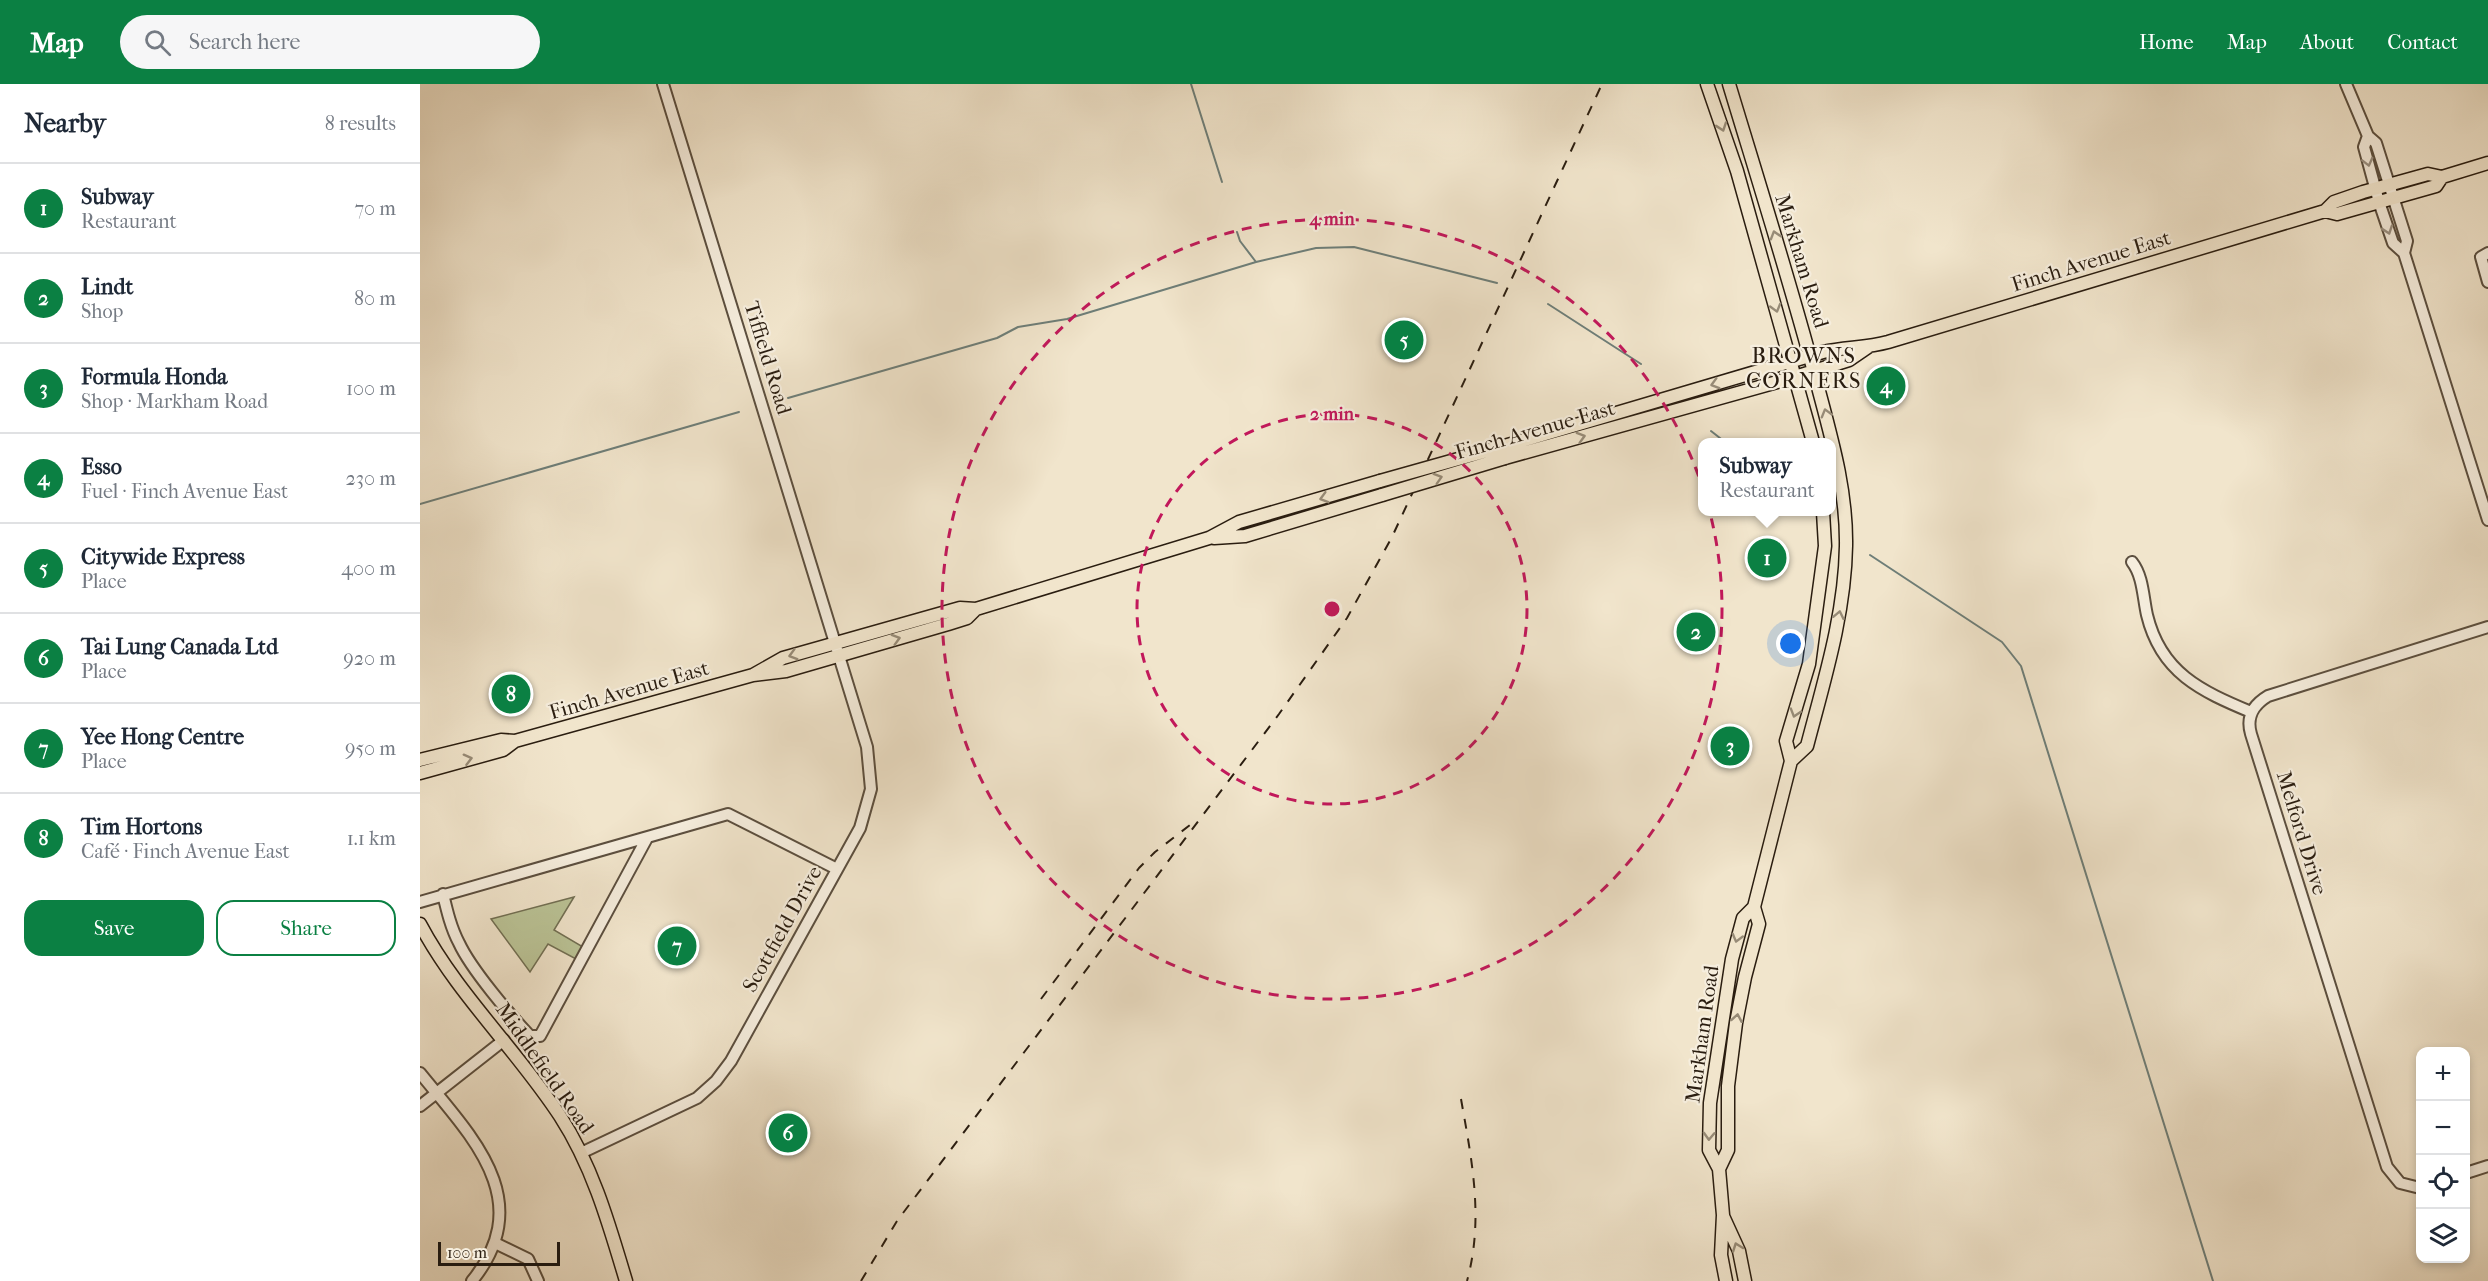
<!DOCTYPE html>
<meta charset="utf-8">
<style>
body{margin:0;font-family:"IM FELL French Canon",serif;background:#f6f6f7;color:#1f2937}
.controls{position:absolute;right:18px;bottom:18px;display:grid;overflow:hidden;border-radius:12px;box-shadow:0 3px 9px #0003}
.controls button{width:54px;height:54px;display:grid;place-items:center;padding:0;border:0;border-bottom:2px solid #e0e1e3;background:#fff;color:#1f2937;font:30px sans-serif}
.scale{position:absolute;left:18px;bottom:15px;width:122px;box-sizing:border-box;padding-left:6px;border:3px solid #2a1d10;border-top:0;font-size:16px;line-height:21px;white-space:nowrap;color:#2a1d10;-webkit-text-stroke:4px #f6eede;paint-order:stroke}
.you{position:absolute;left:1371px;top:560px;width:21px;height:21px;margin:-15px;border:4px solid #fff;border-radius:50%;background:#1a73e8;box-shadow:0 0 0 9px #1a73e833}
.badge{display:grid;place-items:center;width:39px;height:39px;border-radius:50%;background:#0b8043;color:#fff;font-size:20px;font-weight:700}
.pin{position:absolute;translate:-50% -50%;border:3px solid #fff;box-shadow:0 2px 6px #0006}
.popup{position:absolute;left:1278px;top:354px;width:138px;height:78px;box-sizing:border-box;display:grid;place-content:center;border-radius:12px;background:#fff;filter:drop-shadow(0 2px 4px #0005);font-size:20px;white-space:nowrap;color:#747a83}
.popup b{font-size:22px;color:#1f2937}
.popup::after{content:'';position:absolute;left:50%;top:100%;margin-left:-12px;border:12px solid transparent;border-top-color:#fff}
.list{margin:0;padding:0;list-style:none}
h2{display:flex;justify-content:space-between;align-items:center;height:78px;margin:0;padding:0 24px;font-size:26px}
h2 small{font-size:20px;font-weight:400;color:#747a83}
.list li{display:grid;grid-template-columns:39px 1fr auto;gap:18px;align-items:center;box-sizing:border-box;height:90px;padding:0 24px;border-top:2px solid #e0e1e3}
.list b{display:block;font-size:22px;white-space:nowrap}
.list p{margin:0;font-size:20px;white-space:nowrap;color:#747a83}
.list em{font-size:20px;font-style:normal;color:#747a83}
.actions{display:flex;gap:12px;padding:18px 24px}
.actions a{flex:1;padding:14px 0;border:2px solid #0b8043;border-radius:18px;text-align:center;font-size:21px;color:#0b8043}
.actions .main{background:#0b8043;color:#fff}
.icon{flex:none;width:33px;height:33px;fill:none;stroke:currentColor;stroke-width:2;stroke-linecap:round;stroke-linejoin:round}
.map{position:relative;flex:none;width:2068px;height:1197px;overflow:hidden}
header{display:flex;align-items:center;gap:36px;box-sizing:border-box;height:84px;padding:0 30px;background:#0b8043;color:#fff}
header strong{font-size:28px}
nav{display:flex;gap:33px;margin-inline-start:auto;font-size:21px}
.search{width:420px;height:54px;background:#f6f6f7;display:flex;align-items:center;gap:15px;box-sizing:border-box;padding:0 21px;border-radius:33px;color:#747a83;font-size:22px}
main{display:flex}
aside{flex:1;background:#fff}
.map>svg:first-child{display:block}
.green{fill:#bbc497;stroke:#727054;stroke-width:1.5}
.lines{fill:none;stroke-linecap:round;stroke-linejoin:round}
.stream{stroke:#6e7e78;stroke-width:2}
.minor-casing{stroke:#5c4f3f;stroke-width:14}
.major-casing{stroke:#2a1d10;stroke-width:15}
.minor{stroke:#f6eede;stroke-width:10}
.major{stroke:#f1e5cc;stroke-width:12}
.rail{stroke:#2a1d10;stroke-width:2;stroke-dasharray:10 10;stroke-linecap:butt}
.major-bridge-casing{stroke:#2a1d10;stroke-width:15;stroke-linecap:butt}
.major-bridge{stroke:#f1e5cc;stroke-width:12}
.oneway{stroke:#978b77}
.oneway2{stroke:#9a9081}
.ring{fill:none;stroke:#c2185b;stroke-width:3;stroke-dasharray:10 8}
.labels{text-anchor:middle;stroke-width:4.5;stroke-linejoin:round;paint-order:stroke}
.street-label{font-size:21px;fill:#2a1d10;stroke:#f6eede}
.neighbourhood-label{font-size:22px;letter-spacing:1.5px;fill:#2a1d10;stroke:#f6eede}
.centre{fill:#c2185b;stroke:#f6eede;stroke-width:3}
.ring-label{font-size:18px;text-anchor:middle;font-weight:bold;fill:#c2185b;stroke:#f6eede;stroke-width:4.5;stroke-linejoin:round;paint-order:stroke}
</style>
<header>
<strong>Map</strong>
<div class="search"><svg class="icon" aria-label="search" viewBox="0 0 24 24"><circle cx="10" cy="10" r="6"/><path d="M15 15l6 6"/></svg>Search here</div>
<nav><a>Home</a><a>Map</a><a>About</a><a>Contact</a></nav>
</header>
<main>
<aside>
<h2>Nearby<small>8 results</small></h2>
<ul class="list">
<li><span class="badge">1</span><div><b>Subway</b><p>Restaurant</p></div><em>70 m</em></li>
<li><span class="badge">2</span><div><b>Lindt</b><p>Shop</p></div><em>80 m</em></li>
<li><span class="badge">3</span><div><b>Formula Honda</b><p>Shop · Markham Road</p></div><em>100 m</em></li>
<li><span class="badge">4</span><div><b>Esso</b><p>Fuel · Finch Avenue East</p></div><em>230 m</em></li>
<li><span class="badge">5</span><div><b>Citywide Express</b><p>Place</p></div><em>400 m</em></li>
<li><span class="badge">6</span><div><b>Tai Lung Canada Ltd</b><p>Place</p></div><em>920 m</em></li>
<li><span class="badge">7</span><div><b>Yee Hong Centre</b><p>Place</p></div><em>950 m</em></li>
<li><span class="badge">8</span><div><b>Tim Hortons</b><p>Café · Finch Avenue East</p></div><em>1.1 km</em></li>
</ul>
<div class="actions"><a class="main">Save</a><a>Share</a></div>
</aside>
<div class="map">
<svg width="2068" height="1197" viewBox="0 0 2068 1197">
<rect width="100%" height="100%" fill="#f1e5cc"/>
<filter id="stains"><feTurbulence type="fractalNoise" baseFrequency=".00333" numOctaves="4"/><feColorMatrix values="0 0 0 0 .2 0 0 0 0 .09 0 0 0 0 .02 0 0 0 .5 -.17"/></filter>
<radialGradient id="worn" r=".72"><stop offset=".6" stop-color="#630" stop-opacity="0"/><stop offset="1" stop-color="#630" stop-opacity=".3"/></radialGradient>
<path class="green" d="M 154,813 L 134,846 L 163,863 L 156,875 L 128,860 L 110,888 L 71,835 Z"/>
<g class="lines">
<path class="stream" d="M 771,0 L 802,98
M 817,148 L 820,157 L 836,178
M 1128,220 L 1221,280
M 368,314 L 577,254 L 598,243 L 647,235 L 836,178 L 896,164 L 934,163 L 1077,199
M 1291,347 L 1305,358
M 0,420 L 319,328
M 1450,471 L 1582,558 L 1601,582 L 1793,1197"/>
<defs>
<path id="minor" d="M 1926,0 L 1948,52 L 1956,59 L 1987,157 L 1984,169 L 2068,436
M 1948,52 L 1944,63 L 1959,118 L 1973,159 L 1984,169
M 2068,169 L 2061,173 L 2068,198
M 1712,478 C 1723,492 1723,513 1727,531 C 1741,589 1781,607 1831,628
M 23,810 C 27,827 31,844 39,859 C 51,885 90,931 110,952 L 120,952 L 227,754
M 0,818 L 308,730 L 417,785
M 0,989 C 51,1052 118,1116 52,1197
M 0,1022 L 84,956
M 161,1069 L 277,1014 L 296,997 L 311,977 L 440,744 L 451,705 L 447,663 L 243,0
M 2046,1089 L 2068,1082
M 2000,1104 L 1980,1099 L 1967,1083 L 1831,650 C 1826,633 1833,621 1848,612 L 2068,543
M 75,1159 L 108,1175 L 118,1197"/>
<path id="major" d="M 1287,0 L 1317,87 L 1393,358
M 1309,0 C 1338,96 1368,191 1394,288 C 1409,346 1427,402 1426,462 C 1425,530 1404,597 1387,662 L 1371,677
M 1905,127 L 1917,130 L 2016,102 L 2022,93
M 1081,363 L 1403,268 C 1425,263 1446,264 1468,258 L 1905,127 L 1914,118 L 1943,108 L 2008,90 L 2022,93 L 2068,79
M 1085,374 L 1375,293 L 1429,276 L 1448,263
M 794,454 L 825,452 L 962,411
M 333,591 L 363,574 L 540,524 L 556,525 L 789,454 L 819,438 L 960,397
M 0,676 L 81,656 L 95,657
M 0,689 L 83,666 L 95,657 L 333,591 L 366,587 L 528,540 L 547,534 L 556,525
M 0,840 C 37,910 97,966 140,1032 C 173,1083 189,1140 206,1197
M 1299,1085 L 1308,1066 L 1308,1002 L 1316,939 L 1325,893 L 1339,840 L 1334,823 L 1371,677 L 1366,657 L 1389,580 L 1405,462 L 1403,428
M 1303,1132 L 1319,1167 L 1325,1197
M 1306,1197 L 1301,1171 L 1303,1131 L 1299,1085 L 1289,1066 L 1290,1019 L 1312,875 L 1323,834 L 1334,823"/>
</defs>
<use href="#minor" class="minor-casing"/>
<use href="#major" class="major-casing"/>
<use href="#minor" class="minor"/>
<use href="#major" class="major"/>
<path class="rail" d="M 621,915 L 719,784 L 735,768 L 770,741
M 1041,1015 C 1052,1077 1064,1135 1047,1197
M 441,1197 L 477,1137 L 859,630 L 927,534 L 972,453 L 1182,0"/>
<defs>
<path id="major-bridge" d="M 960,397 L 1081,363
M 962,411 L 1085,374"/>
</defs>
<use href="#major-bridge" class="major-bridge-casing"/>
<use href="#major-bridge" class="major-bridge"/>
</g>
<defs><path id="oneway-chevron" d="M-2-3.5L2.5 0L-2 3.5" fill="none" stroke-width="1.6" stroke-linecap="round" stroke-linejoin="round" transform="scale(1.5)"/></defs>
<g class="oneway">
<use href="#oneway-chevron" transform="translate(1302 43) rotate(71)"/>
<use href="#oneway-chevron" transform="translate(1355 151) rotate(-107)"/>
<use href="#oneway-chevron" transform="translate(1356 224) rotate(74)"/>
<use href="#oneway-chevron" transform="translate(1295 300) rotate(164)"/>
<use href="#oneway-chevron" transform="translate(1406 329) rotate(-106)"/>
<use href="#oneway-chevron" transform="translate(1161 353) rotate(-16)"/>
<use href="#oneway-chevron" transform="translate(1018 394) rotate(-17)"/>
<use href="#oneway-chevron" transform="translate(904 414) rotate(164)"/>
<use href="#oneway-chevron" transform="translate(1419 531) rotate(-78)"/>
<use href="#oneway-chevron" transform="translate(476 555) rotate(-16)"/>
<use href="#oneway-chevron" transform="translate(373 571) rotate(164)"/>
<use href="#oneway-chevron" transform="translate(1375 629) rotate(107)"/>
<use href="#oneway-chevron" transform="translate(48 675) rotate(-15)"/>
<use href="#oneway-chevron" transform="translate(1317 854) rotate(105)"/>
<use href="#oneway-chevron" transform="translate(1317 934) rotate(-80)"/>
<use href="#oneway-chevron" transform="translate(1289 1052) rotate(92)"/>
<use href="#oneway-chevron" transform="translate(1317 1163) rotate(-110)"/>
</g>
<g class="oneway2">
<use href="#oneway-chevron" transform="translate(1948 78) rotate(76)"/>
<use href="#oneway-chevron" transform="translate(1968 146) rotate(71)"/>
</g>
<g class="ring">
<circle cx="912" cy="525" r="195"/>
<circle cx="912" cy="525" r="390"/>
</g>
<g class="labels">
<g class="street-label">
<text transform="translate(1382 177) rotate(73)" y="7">Markham Road</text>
<text transform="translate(1671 177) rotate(-17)" y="7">Finch Avenue East</text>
<text transform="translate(348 274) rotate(73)" y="7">Tiffield Road</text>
<text transform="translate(1115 346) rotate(-16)" y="7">Finch Avenue East</text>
<text transform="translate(209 606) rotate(-16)" y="7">Finch Avenue East</text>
<text transform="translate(1882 749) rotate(73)" y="7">Melford Drive</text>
<text transform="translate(362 845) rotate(-61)" y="7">Scottfield Drive</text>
<text transform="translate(1282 950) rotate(-82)" y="7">Markham Road</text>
<text transform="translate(125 984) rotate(55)" y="7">Middlefield Road</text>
</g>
<g class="neighbourhood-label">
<text x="1384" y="279">BROWNS<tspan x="1384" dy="25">CORNERS</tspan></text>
</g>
</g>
<circle cx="912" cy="525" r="9" class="centre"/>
<g class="ring-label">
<text x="912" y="141">4 min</text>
<text x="912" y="336">2 min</text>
</g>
<rect width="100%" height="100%" filter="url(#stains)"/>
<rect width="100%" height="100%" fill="url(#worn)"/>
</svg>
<div class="controls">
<button>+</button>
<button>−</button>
<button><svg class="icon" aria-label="locate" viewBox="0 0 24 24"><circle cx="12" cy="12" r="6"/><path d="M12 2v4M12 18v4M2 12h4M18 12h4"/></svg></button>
<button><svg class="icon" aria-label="layers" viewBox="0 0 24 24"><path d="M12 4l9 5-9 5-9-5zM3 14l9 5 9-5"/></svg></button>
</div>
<div class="scale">100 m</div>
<div class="you"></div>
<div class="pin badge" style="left:1347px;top:474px">1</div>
<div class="popup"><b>Subway</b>Restaurant</div>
<div class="pin badge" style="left:1276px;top:548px">2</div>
<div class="pin badge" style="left:1310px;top:662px">3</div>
<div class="pin badge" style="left:1466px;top:302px">4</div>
<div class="pin badge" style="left:984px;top:256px">5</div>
<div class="pin badge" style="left:368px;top:1049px">6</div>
<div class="pin badge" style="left:257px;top:862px">7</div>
<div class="pin badge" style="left:91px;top:610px">8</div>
</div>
</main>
